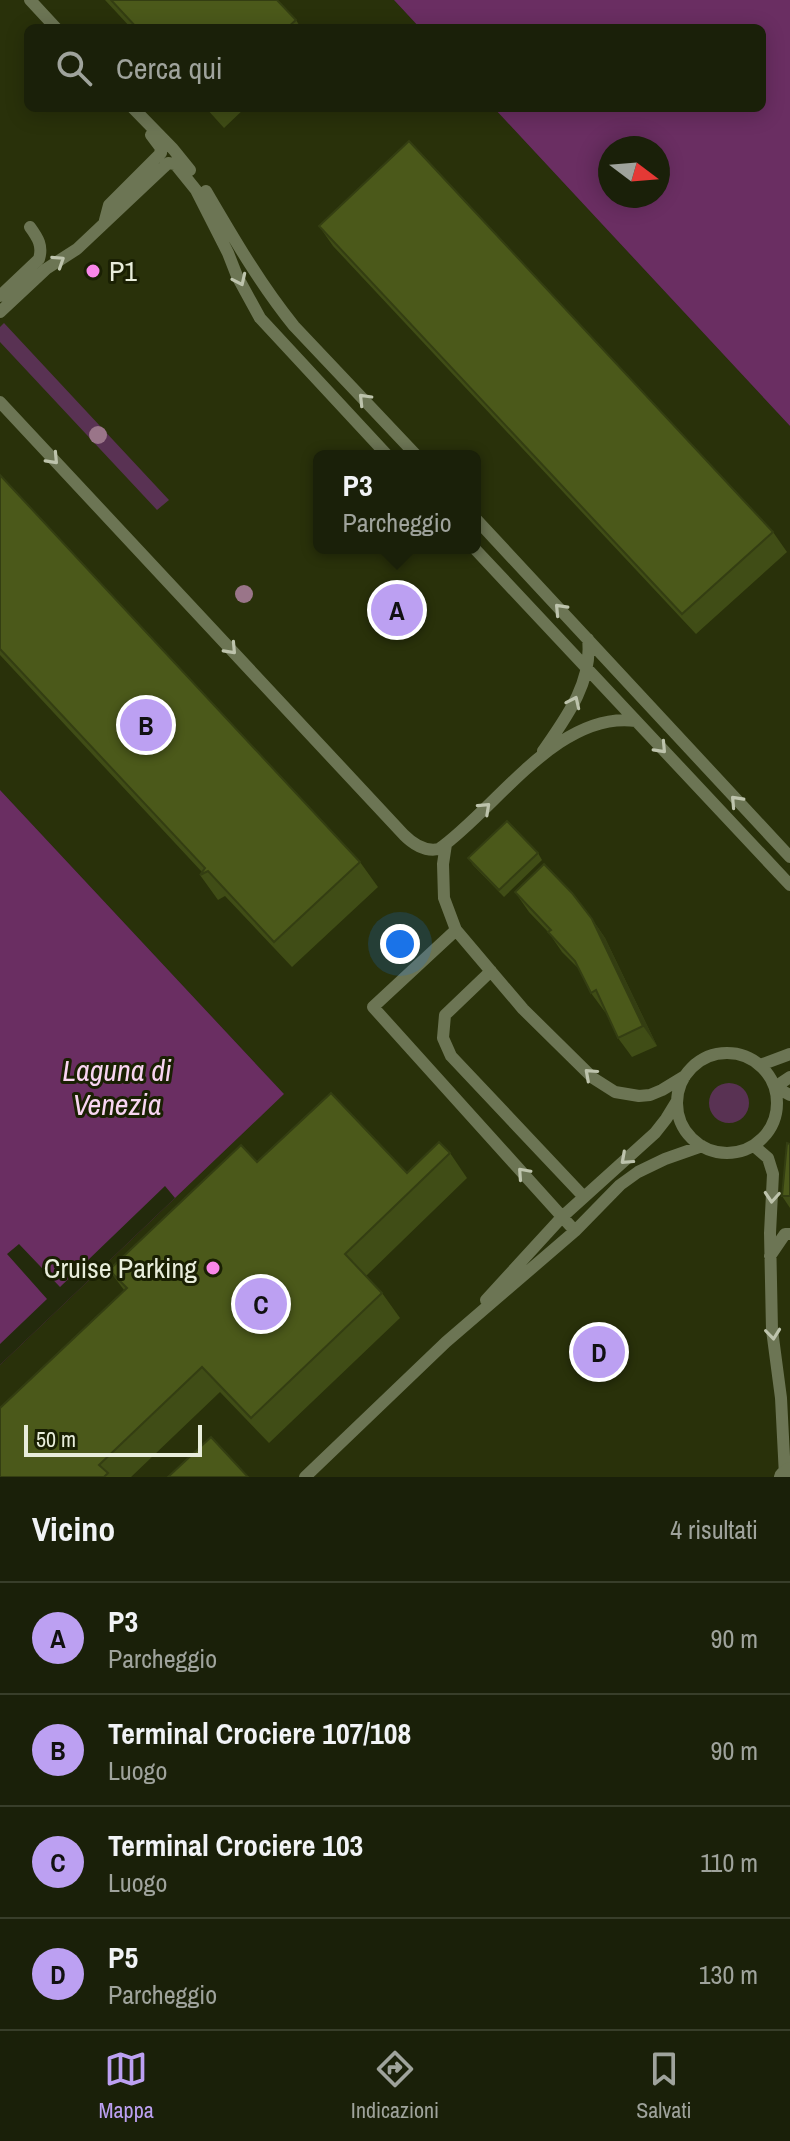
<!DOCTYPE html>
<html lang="it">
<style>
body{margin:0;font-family:"Archivo Narrow",sans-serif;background:#272d17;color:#f1f3f6}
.compass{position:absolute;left:598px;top:136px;width:72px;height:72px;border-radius:50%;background:#1a2009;box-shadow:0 4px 20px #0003;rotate:106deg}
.scale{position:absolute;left:24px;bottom:20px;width:178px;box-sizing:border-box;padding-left:8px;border:4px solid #e8eddb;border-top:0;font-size:22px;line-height:28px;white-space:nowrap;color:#e8eddb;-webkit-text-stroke:6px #1a2003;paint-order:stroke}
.you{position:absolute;left:400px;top:944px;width:28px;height:28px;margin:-20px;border:6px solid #fff;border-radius:50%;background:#1a73e8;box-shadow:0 0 0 12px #1a73e833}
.badge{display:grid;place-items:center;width:52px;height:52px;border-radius:50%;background:#bca0f2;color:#111;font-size:26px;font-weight:700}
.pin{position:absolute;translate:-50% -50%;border:4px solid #fff;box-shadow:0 2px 8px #0006}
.popup{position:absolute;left:313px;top:450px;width:168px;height:104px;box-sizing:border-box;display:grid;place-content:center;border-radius:12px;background:#1a2009;filter:drop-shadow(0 2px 6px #0005);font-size:26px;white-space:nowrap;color:#9fa39c}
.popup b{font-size:30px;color:#f1f3f6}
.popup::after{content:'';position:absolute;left:50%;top:100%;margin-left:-16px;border:16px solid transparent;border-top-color:#1a2009}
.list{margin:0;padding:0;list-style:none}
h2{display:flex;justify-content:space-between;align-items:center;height:104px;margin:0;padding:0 32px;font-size:34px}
h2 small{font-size:26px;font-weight:400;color:#9fa39c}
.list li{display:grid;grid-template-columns:52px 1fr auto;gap:24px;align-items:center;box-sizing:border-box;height:112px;padding:0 32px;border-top:2px solid #383e2a}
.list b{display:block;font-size:30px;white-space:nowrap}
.list p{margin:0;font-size:26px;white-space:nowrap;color:#9fa39c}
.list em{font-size:26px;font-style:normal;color:#9fa39c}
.icon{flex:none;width:44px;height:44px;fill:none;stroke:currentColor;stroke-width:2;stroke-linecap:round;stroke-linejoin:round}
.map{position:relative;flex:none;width:790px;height:1477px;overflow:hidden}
.search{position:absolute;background:#1a2009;box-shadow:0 4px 20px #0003;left:24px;right:24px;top:24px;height:88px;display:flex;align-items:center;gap:20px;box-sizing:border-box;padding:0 28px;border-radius:12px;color:#9fa39c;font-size:30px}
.sheet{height:552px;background:#1a2009}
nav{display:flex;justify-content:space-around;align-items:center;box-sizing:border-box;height:112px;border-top:2px solid #383e2a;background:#1a2009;font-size:22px;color:#9fa39c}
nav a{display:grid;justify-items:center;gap:4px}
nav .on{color:#bca0f2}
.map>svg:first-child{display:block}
.built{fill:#29310a;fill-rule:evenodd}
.green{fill:#593253}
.water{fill:#6a2e62;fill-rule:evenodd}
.pier{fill:#232a0c}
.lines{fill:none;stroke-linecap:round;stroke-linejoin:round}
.service{stroke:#6c7554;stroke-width:12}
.minor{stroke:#6c7554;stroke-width:20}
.tree{fill:#9a7589}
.wall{fill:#404d16}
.shaded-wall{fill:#343e12}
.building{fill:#4b591a;stroke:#343e12;stroke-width:2}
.oneway{stroke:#bdc3ac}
.poi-dot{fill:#f987e9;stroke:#1a2003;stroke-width:3}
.labels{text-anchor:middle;stroke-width:6;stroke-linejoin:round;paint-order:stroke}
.poi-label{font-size:28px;fill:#e8eddb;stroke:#1a2003;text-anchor:start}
.water-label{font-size:30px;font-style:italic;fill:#f9d5f2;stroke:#1a2003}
</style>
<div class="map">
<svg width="790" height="1477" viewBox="0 0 790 1477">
<rect width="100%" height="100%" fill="#232a0c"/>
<path class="built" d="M 0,0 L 394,0 L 420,28 L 28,28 L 28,108 L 494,108 L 790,426 L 790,1477 L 0,1477 L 0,1365 L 284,1094 L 0,790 ZM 319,456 L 475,456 L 475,548 L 319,548 Z"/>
<path class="green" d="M 4,323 L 169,500 L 157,510 L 0,342 L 0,327 Z
M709 1103a20 20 0 1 1 40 0a20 20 0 1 1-40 0Z"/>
<path class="water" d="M 394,0 L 790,0 L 790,426 L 494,108 L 762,108 L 762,28 L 420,28 ZM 610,148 L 658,148 L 658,196 L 610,196 Z
M 0,790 L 284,1094 L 0,1365 Z"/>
<path class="pier" d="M 165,1186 L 175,1198 L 0,1365 L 0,1344 L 47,1299 L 7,1254 L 19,1244 L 60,1287 Z"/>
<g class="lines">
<path class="service" d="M 30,0 L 56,28
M 133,108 L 173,149 L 190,170
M 206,191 C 233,237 260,284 294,326 L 417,456
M 105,220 L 109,205 L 161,153 L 160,147 L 151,135
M 0,296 L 39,259 C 43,246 38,238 30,227
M 0,312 L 46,269 L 77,249 L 164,167 L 168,163 L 175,164 L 196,190 L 228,253 L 237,276 L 260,318 L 388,456
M 0,402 L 404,835 C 414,845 425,852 439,849 C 496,809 558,710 636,721
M 475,518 L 790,857
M 474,548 L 790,885
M 543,751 C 566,718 593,682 588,639
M 446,844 L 443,864 L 444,898 L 456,930 L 523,1009 L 593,1078 L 615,1092 L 639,1096 L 650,1095 L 662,1090 L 685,1076
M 456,930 L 373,1007 L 575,1231
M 491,971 L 445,1015 L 443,1038 L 451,1056 L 584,1197
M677 1103a50 50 0 1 1 100 0a50 50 0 1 1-100 0Z
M 760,1065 L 790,1054
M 775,1087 L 790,1077
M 775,1087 L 790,1095
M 754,1146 L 768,1158 L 773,1174 L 770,1233 L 772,1330 L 781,1398 L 785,1476
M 770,1256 L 785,1234 L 790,1234
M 486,1300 L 562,1217 L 655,1133 L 666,1119 L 677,1101
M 305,1477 L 446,1342 L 575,1231 L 620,1185 L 638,1172 L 665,1159 L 702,1146"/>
<path class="minor" d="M 784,1477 L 790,1472"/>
</g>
<g class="tree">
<circle cx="98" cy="435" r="9"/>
<circle cx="244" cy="594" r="9"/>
</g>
<path class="wall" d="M 105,0 L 277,0 L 296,20 L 301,28 L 131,28 Z
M 206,108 L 245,108 L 224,128 Z
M 319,226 L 773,532 L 787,552 L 696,634 L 333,246 Z
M 0,475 L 360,862 L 378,887 L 292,967 L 225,896 L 218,900 L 200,875 L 202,872 L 0,655 Z
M 538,853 L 542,860 L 504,897 L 473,865 L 468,858 Z
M 515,892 L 592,919 L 605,938 L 657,1046 L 632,1057 L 618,1038 L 606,1012 L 605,1012 L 591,993 L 581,971 L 562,952 L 549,933 L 529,912 Z
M 790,1144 L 790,1208 L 782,1196 Z
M 450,1153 L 467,1178 L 366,1276 L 382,1293 L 400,1318 L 269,1443 L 220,1392 L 131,1477 L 0,1477 L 124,1290 L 109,1270 L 257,1162 L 407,1173 Z"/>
<path class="shaded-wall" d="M 592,919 L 605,938 L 657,1046 L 643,1026 Z"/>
<path class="building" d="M 111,0 L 277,0 L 296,20 L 287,28 L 137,28 Z
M 409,141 L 773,532 L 682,614 L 319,226 Z
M 0,475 L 360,862 L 274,942 L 208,871 L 200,875 L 205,868 L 0,649 Z
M 507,821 L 538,853 L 499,890 L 468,858 Z
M 544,864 L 572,893 L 592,919 L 643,1026 L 618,1038 L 596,990 L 591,993 L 575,961 L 548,932 L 551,930 L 515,892 Z
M 331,1093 L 407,1173 L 439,1142 L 450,1153 L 345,1254 L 382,1293 L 251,1418 L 202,1367 L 99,1465 L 108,1473 L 104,1477 L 0,1477 L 0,1408 L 127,1288 L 109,1270 L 241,1145 L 257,1162 Z
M 787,1143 L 790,1144 L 790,1196 L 782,1196 Z
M 211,1437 L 248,1477 L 168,1477 Z"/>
<defs><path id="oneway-chevron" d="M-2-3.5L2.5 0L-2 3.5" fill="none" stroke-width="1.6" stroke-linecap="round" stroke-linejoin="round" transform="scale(2)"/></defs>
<g class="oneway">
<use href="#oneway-chevron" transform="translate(59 261) rotate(-33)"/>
<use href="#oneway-chevron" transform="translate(240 280) rotate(65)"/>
<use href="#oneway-chevron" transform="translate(364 399) rotate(-134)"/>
<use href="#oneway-chevron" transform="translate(53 459) rotate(47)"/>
<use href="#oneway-chevron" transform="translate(560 609) rotate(-133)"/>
<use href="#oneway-chevron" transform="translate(231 649) rotate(47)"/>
<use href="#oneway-chevron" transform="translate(574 702) rotate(-65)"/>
<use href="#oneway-chevron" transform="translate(661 748) rotate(47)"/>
<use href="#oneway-chevron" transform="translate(736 801) rotate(-133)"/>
<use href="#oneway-chevron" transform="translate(485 808) rotate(-43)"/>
<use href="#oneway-chevron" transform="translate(590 1074) rotate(-138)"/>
<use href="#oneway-chevron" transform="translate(626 1159) rotate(138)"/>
<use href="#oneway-chevron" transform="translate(523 1173) rotate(-132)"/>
<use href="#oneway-chevron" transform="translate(772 1197) rotate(94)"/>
<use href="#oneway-chevron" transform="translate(773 1334) rotate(84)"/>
</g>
<g class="poi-dot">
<circle cx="93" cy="271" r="8"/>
<circle cx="213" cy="1268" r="8"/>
</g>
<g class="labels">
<g class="poi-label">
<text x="109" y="281">P1</text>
<text x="197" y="1278" text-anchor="end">Cruise Parking</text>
</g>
<g class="water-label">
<text x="117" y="1081">Laguna di<tspan x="117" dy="34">Venezia</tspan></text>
</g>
</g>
</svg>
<svg class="compass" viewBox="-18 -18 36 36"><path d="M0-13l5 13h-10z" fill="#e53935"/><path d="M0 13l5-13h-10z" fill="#9fa39c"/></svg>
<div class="scale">50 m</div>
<div class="you"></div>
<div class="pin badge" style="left:397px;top:610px">A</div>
<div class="popup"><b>P3</b>Parcheggio</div>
<div class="pin badge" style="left:146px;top:725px">B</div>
<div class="pin badge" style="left:261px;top:1304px">C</div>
<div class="pin badge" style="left:599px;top:1352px">D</div>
<div class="search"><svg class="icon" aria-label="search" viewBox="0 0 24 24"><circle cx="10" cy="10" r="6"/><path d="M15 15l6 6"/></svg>Cerca qui</div>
</div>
<section class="sheet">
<h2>Vicino<small>4 risultati</small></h2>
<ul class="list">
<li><span class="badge">A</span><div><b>P3</b><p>Parcheggio</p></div><em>90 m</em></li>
<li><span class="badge">B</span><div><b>Terminal Crociere 107/108</b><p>Luogo</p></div><em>90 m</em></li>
<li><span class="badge">C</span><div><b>Terminal Crociere 103</b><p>Luogo</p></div><em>110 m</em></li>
<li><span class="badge">D</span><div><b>P5</b><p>Parcheggio</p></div><em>130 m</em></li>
</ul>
</section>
<nav>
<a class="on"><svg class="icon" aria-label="map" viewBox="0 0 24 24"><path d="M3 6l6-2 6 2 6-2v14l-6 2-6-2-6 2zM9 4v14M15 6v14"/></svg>Mappa</a>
<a><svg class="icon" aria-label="directions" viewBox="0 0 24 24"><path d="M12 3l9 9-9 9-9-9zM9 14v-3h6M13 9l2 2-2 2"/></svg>Indicazioni</a>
<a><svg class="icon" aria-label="saved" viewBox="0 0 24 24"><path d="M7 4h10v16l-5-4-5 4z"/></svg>Salvati</a>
</nav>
